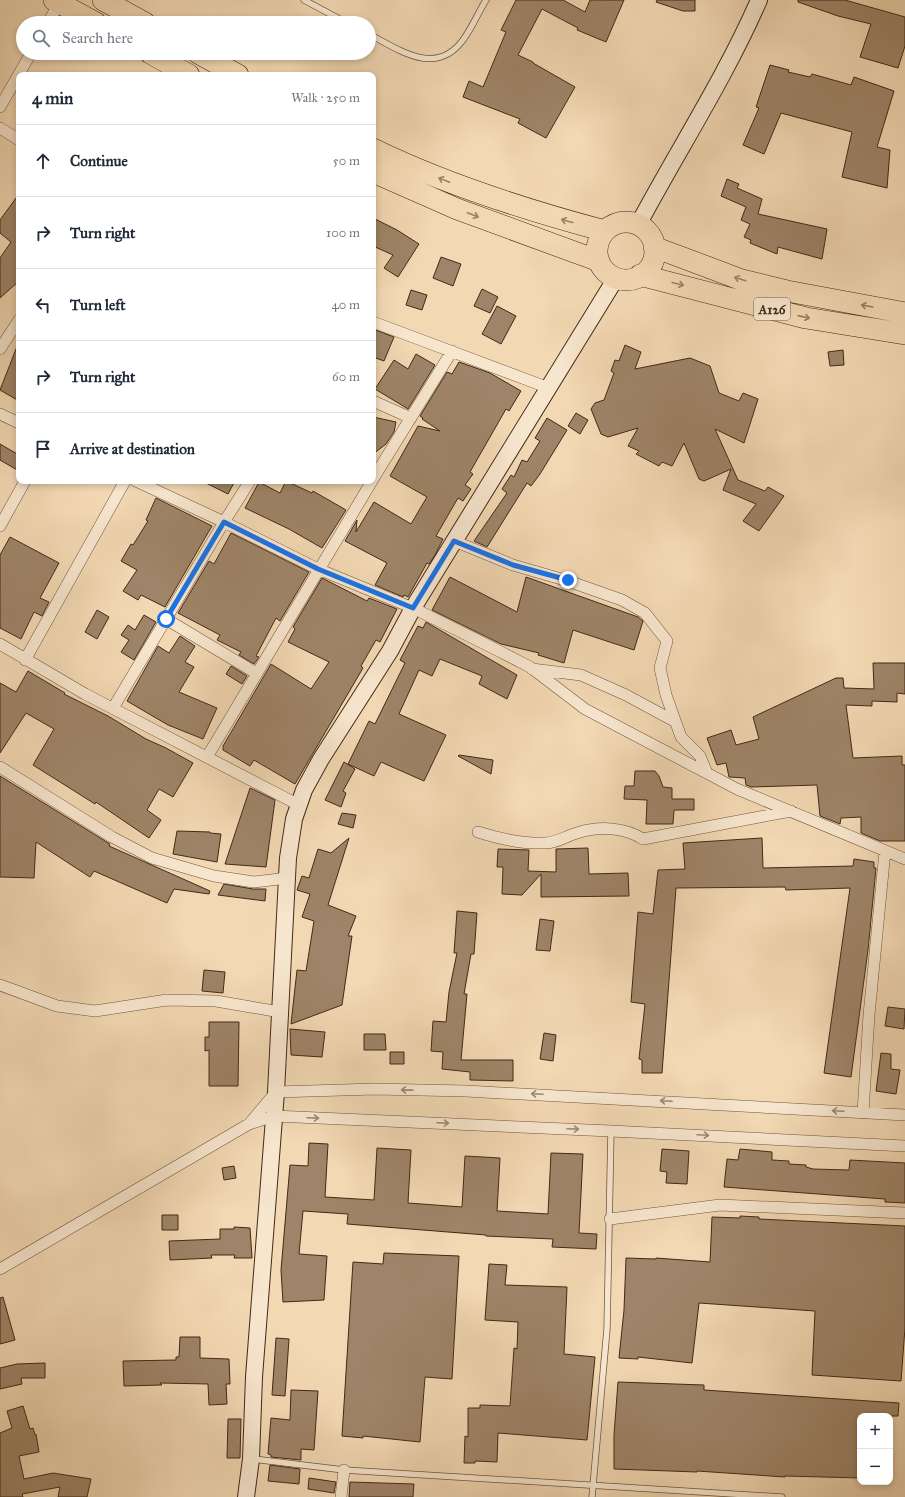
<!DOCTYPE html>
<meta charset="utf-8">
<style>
body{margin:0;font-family:"IM FELL Great Primer",serif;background:#f2f2f3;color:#1f2937}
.controls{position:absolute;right:12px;bottom:12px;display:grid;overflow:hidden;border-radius:8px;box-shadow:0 2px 6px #0003}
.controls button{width:36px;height:36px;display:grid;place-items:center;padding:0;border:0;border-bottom:1px solid #e0e1e3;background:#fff;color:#1f2937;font:20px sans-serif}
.stop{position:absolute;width:12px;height:12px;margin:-9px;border:3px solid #1a73e8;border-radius:50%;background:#fff}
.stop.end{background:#1a73e8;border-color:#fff;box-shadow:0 1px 4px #0008}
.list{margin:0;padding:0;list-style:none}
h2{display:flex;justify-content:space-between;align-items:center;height:52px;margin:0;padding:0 16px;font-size:17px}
h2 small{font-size:13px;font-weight:400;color:#747a83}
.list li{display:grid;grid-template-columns:26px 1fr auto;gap:12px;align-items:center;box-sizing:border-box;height:72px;padding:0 16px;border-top:1px solid #e0e1e3}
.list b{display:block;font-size:15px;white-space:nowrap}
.list em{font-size:13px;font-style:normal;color:#747a83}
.icon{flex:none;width:22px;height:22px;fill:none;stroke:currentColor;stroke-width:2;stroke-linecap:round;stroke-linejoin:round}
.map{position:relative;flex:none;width:905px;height:1497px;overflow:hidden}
.search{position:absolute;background:#fff;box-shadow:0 2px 6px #0003;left:16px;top:16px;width:360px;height:44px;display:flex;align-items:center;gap:10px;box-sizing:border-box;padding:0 14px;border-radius:22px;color:#747a83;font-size:15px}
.panel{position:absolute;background:#fff;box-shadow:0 2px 6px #0003;left:16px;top:72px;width:360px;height:412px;border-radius:8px}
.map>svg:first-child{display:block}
.building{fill:#9e8468;stroke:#432917}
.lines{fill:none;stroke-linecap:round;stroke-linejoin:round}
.lane-casing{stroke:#6f553e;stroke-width:7}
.street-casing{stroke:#6f553e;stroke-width:12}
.secondary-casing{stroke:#432917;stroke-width:18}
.highway-casing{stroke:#432917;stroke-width:22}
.lane{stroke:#f7e6ce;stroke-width:5.5}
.street{stroke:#f7e6ce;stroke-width:11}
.secondary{stroke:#f7e6ce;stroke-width:16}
.highway{stroke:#f2d8b3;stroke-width:21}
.oneway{stroke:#9a8065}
.oneway2{stroke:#9d8872}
.route{stroke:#1a73e8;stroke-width:5}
.labels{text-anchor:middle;stroke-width:3.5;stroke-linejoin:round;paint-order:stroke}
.shield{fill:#f7e6ce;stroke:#79624e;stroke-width:1}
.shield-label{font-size:13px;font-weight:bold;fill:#432917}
</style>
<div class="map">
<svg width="905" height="1497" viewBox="0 0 905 1497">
<rect width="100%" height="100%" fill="#f2d8b3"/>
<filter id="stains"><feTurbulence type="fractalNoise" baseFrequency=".005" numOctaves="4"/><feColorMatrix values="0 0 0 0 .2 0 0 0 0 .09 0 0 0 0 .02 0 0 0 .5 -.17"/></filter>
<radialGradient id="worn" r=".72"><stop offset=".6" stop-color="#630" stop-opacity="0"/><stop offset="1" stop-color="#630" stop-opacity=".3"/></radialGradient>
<path class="building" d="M 516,0 L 563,0 L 585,12 L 590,0 L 624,0 L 606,42 L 577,30 L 578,28 L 542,9 L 518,55 L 533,62 L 533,63 L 575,87 L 546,138 L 518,123 L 520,119 L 463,97 L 469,81 L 483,87 L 506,32 L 501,30 Z
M 657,0 L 695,0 L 695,11 L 683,11 L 656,2 Z
M 798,0 L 845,0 L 905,17 L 905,46 L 898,68 L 860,57 L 871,24 L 838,16 L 798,2 Z
M 770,65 L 789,70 L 788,72 L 810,77 L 812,74 L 851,85 L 854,77 L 894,91 L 877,147 L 890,150 L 887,188 L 842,177 L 852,132 L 781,113 L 764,154 L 743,145 L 759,108 L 756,107 Z
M 727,179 L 739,184 L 737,188 L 762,199 L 758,214 L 827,229 L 822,259 L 778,247 L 777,254 L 750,243 L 751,240 L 744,237 L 750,224 L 741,220 L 746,207 L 721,196 Z
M 19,194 L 19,281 L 0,298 L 0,258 L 11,242 L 0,233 L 0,220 Z
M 373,218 L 397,230 L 419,244 L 398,277 L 384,268 L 393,255 L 373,246 Z
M 441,257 L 461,264 L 453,286 L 433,278 Z
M 482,289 L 498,297 L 490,313 L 474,306 Z
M 411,290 L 427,295 L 422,310 L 406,305 Z
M 497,306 L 516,316 L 501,344 L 482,334 Z
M 373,329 L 394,337 L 384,361 L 373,357 Z
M 18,344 L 19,344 L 19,401 L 0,390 Z
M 625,345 L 641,352 L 635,369 L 690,358 L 710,366 L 719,393 L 739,401 L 743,393 L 758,399 L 744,443 L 715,429 L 738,480 L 765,491 L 768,487 L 784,496 L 759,531 L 743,521 L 756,504 L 723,490 L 731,469 L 704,481 L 699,479 L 684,443 L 672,466 L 662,462 L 659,466 L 636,454 L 639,451 L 628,446 L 638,428 L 608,437 L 601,434 L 591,409 L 595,403 L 604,400 L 614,373 L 611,371 L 615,360 L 619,361 Z
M 843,350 L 844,365 L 830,366 L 828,352 Z
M 416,354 L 435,365 L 408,409 L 375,389 L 394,360 L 408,369 Z
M 459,362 L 490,373 L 521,391 L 509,411 L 506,409 L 470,472 L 473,474 L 465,485 L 471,489 L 463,501 L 458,498 L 436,536 L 443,539 L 435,555 L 429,564 L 427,563 L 408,597 L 404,595 L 403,597 L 375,585 L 387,563 L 345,541 L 357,520 L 356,532 L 374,502 L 411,524 L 427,497 L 390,476 L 418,426 L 440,431 L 422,419 L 423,418 L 420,416 L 447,372 L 452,374 Z
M 576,413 L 588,420 L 580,434 L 568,426 Z
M 373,417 L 396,422 L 394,432 L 386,444 L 373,454 Z
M 547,418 L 567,430 L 540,474 L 531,486 L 527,483 L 487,547 L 474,541 L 507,493 L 502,489 L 511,475 L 514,477 L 522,460 L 527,462 L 540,441 L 535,438 Z
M 0,444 L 19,455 L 19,471 L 0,460 Z
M 202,481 L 235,481 L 228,494 Z
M 286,481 L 312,493 L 313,491 L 346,510 L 322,548 L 289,529 L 245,508 L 259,482 L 280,493 Z
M 156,498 L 212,526 L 165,607 L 141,595 L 138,600 L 123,591 L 137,570 L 121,561 L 131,544 L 133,545 L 148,521 L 146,520 Z
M 231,533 L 309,572 L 280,621 L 276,618 L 256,656 L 259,657 L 254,664 L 239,655 L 241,652 L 217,640 L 220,635 L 178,613 L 209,561 L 214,564 Z
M 10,537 L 59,563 L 40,598 L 49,602 L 42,616 L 34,612 L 21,639 L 0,628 L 0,555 Z
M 450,577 L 517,612 L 526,577 L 638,617 L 643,621 L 634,650 L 573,630 L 564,663 L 538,655 L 539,653 L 501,644 L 432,610 Z
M 322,578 L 367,601 L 369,598 L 397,609 L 380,642 L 376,640 L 361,666 L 363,668 L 295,784 L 254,760 L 250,766 L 223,750 L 223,746 L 271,664 L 311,689 L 329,662 L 288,642 L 295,629 L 293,627 Z
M 97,610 L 109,617 L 97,639 L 85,632 Z
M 144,615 L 156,622 L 134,660 L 121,652 L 129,640 L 121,635 L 128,625 L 135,630 Z
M 426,622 L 517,675 L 507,699 L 479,684 L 482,676 L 440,659 L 432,676 L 419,670 L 399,714 L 446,735 L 424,781 L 381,762 L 374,776 L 348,764 L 369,721 L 375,724 L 405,663 L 400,660 L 418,626 L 423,628 Z
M 180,636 L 195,646 L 185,662 L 194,667 L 179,692 L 217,708 L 203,739 L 168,725 L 127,701 L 158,646 L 169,653 Z
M 873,663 L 905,663 L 905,694 L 897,693 L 897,702 L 872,701 L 872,706 L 846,705 L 853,758 L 902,756 L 902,765 L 905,765 L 905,841 L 880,841 L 861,833 L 861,817 L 841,818 L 840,824 L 820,816 L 817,785 L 751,787 L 746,785 L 745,778 L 729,777 L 726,763 L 717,765 L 707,738 L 731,730 L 736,745 L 759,739 L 753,717 L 836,678 L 843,678 L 844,688 L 874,689 Z
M 231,666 L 247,676 L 242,684 L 226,674 Z
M 28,671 L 65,693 L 64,694 L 108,716 L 146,739 L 166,748 L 193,763 L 173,797 L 159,789 L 147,810 L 161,820 L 149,838 L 96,802 L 95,804 L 33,765 L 54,729 L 26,713 L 0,753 L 0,683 L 16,692 Z
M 459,755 L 493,760 L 491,774 L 458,756 Z
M 344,762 L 355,769 L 343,791 L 346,793 L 341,807 L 325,800 Z
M 635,771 L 655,771 L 659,776 L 663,787 L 672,788 L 672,799 L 694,799 L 694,810 L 674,810 L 673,824 L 646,824 L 647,800 L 624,799 L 625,786 L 634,786 Z
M 0,776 L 110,844 L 109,846 L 210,891 L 209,894 L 174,889 L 167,903 L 94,871 L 90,877 L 36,842 L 34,878 L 0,877 Z
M 250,788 L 275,800 L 266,867 L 225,864 Z
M 342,813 L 356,815 L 353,828 L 338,824 Z
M 177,831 L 210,832 L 210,833 L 221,834 L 217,862 L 173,854 Z
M 349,838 L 328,905 L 356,916 L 348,936 L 352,936 L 342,1005 L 291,1024 L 297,970 L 306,971 L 314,921 L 302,917 L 310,894 L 297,890 L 302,876 L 309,878 L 318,849 L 331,853 Z
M 762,838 L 763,868 L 853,866 L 854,859 L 874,862 L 874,868 L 876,868 L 868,950 L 851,1077 L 824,1073 L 850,888 L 786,890 L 785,887 L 676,888 L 662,1073 L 642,1073 L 642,1060 L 639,1059 L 645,1004 L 631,1002 L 638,912 L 653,914 L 658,870 L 685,869 L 683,843 Z
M 588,848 L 589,874 L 628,873 L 629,896 L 541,897 L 541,874 L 522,895 L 502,894 L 503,867 L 497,867 L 498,849 L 529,850 L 528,871 L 556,872 L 556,849 Z
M 224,884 L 253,889 L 266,889 L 265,901 L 218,895 Z
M 457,911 L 477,913 L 474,954 L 471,954 L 464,994 L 467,994 L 461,1060 L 513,1060 L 513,1081 L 470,1080 L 470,1072 L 442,1069 L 443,1052 L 431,1051 L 433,1021 L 446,1022 L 449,992 L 457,953 L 454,953 Z
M 540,919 L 554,921 L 550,951 L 536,950 Z
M 204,970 L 225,972 L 223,993 L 202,991 Z
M 888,1007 L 905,1009 L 904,1029 L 885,1026 Z
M 209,1022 L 239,1022 L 238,1086 L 209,1086 L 209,1050 L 205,1051 L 205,1037 L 209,1037 Z
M 290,1029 L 325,1032 L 322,1057 L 291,1055 Z
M 544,1033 L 556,1035 L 553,1061 L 540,1059 Z
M 364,1034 L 385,1034 L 386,1050 L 364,1050 Z
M 390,1052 L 404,1052 L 404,1064 L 390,1064 Z
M 881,1053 L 891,1054 L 891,1069 L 900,1070 L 896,1094 L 876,1091 Z
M 309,1143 L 328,1144 L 325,1197 L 374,1200 L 377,1148 L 411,1150 L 408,1203 L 462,1207 L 465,1156 L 500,1158 L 497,1211 L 548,1214 L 551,1153 L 583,1154 L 579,1233 L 597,1234 L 596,1249 L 552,1247 L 553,1239 L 486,1236 L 486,1235 L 347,1224 L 348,1214 L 303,1211 L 299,1254 L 327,1256 L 324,1300 L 283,1302 L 281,1270 L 290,1165 L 308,1166 Z
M 662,1149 L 689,1151 L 687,1184 L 666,1183 L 667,1172 L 660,1171 Z
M 740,1149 L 772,1152 L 772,1160 L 789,1161 L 789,1164 L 806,1165 L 806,1167 L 813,1169 L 849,1170 L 850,1160 L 905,1163 L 905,1203 L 885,1202 L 885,1199 L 724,1187 L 727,1159 L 738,1160 Z
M 234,1166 L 236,1178 L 224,1180 L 222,1168 Z
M 162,1215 L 178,1215 L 178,1230 L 162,1230 Z
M 740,1216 L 759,1217 L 759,1219 L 905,1226 L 905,1328 L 901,1381 L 812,1375 L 815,1311 L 699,1303 L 692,1363 L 638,1357 L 638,1359 L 619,1358 L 624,1310 L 626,1258 L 656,1259 L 656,1258 L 710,1262 L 712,1217 L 740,1218 Z
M 234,1227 L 250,1228 L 252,1258 L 234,1258 L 235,1255 L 211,1255 L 212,1258 L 170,1260 L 169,1241 L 220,1239 L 220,1229 L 234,1229 Z
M 384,1253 L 459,1256 L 452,1379 L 425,1377 L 420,1442 L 363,1436 L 363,1438 L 342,1436 L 353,1262 L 383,1264 Z
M 489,1264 L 507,1265 L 505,1285 L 567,1287 L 564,1354 L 595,1357 L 587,1440 L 498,1433 L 497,1462 L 475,1461 L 475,1463 L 464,1463 L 465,1436 L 468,1437 L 468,1408 L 480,1408 L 480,1405 L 510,1406 L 514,1348 L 517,1349 L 518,1322 L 485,1320 Z
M 3,1297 L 15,1340 L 0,1344 L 0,1298 Z
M 180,1337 L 200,1337 L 200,1358 L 229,1359 L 230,1384 L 226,1384 L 227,1404 L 209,1405 L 208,1384 L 160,1383 L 162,1385 L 124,1386 L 123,1361 L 176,1360 L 176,1357 L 179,1357 Z
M 276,1338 L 289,1339 L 285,1396 L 272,1395 Z
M 45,1363 L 45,1378 L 21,1378 L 22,1384 L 0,1389 L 0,1368 L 17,1364 Z
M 618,1382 L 704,1385 L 704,1390 L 899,1403 L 898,1416 L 860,1416 L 860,1478 L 785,1476 L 785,1477 L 697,1471 L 697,1472 L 614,1469 L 614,1435 Z
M 291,1390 L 318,1391 L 314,1450 L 301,1449 L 301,1460 L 271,1457 L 271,1455 L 268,1454 L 271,1418 L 290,1420 Z
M 23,1406 L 30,1429 L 33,1428 L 35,1435 L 36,1434 L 39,1452 L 19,1456 L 24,1479 L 53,1473 L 91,1479 L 87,1497 L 58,1497 L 60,1487 L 22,1494 L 23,1497 L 0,1497 L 0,1433 L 12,1428 L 7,1411 Z
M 228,1419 L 241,1419 L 240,1458 L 227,1458 Z
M 270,1465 L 300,1469 L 299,1484 L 268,1481 Z
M 309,1478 L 336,1482 L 334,1493 L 308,1489 Z
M 350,1482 L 414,1484 L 413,1497 L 349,1497 Z"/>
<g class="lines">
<defs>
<path id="lane" d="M 304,0 L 347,23
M 369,34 C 399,50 436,77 463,40 C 472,28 478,13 486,0
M 253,1459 L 344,1470 L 782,1497
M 592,1497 L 607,1329 L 611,1131"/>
<path id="street" d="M 48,23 L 59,3
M 0,107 L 31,53
M 0,128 L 19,140
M 373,322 L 549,388
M 0,349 L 19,320
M 373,401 L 411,418
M 0,414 L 19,423
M 373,479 L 452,351
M 136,481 L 224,522 L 318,569 L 413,608 L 499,651 L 530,667 L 585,709 L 737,789 L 905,859
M 0,526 L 25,481
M 454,541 L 513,565 L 568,581 L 622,600 L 645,613 L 667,641 L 660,668 L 666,695 L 681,737 L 700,756 L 707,773
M 166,619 L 256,673
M 0,644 L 85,694 L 299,805
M 25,660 L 125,481
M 532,669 L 581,675 L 626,695 L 674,721
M 113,708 L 224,522 L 250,481
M 207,757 L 372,481
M 0,767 L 112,837 L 152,858 L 214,876 L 254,882 L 287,878
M 478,832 C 500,839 522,844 545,843 C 557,843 566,836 577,833 C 599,826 624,827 643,839 L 791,811
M 0,985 L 57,1006 L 95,1011 L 167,1000 L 216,1001 L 280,1012
M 863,1113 L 869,1015 L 885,851
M 249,1124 L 276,1092 L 375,1089 L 466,1091 L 905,1115
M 610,1219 L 720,1205 L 905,1213
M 0,1269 L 249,1124 L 274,1116 L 611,1131 L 905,1146
M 341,1497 L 344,1470"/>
<path id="secondary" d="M 638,225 C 678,150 725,78 759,0
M 246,1497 L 251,1459 L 254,1377 L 276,1092 L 288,858 L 294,819 L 304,790 L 321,759 L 390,651 L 413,608 L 616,278"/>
<path id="highway" d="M 54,0 L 96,23
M 103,0 L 145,23
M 150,53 L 189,75
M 198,53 L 238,75
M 373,149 C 447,185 526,210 605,231
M 373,172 L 457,209 L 599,261
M597 251a29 29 0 1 1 58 0a29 29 0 1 1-58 0Z
M 654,247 L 742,280 L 787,291 L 905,313
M 640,275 L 806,318 L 905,334"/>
</defs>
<use href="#lane" class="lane-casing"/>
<use href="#street" class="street-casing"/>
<use href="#secondary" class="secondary-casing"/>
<use href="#highway" class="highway-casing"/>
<use href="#lane" class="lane"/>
<use href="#street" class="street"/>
<use href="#secondary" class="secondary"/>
<use href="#highway" class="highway"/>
</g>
<defs><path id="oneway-shaft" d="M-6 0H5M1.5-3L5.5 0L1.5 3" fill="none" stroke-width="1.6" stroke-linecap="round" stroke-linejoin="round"/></defs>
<g class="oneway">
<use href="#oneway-shaft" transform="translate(444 180) rotate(-158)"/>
<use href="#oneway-shaft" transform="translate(473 215) rotate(21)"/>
<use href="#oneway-shaft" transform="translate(567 221) rotate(-165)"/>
<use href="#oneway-shaft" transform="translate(740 279) rotate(-162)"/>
<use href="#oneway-shaft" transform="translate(678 284) rotate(14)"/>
<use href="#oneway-shaft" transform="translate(867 306) rotate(-170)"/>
<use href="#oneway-shaft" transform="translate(804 317) rotate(13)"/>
</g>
<g class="oneway2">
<use href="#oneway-shaft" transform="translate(407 1090) rotate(-179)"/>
<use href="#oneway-shaft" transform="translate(537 1094) rotate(-177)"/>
<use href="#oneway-shaft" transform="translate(666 1101) rotate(-177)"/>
<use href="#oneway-shaft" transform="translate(838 1111) rotate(-177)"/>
<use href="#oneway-shaft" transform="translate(313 1118) rotate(2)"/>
<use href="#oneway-shaft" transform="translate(443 1123) rotate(2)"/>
<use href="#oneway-shaft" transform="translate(573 1129) rotate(2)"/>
<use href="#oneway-shaft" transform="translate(703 1135) rotate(3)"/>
</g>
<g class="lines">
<path class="route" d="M 166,619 L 224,522 L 318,569 L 413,608 L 454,541 L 513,565 L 568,580"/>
</g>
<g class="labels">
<rect class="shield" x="754" y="298" width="36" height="22" rx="3"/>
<g class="shield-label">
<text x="772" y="314">A126</text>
</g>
</g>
<rect width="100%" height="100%" filter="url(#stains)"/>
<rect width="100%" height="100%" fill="url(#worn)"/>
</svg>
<div class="controls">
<button>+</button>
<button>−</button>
</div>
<div class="stop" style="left:166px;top:619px"></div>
<div class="stop end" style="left:568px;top:580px"></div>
<div class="search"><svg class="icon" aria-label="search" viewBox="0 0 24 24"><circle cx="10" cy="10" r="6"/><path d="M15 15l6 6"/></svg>Search here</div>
<section class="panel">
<h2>4 min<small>Walk · 250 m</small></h2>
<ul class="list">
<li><svg class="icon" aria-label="ahead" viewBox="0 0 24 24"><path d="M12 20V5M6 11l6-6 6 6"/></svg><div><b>Continue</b></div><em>50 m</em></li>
<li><svg class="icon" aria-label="right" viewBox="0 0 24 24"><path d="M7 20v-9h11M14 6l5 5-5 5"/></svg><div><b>Turn right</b></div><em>100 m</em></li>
<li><svg class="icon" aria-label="left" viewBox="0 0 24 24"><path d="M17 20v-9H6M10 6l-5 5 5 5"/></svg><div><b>Turn left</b></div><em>40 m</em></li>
<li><svg class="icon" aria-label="right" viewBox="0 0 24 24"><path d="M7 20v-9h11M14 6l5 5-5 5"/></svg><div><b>Turn right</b></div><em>60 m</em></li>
<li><svg class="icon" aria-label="arrive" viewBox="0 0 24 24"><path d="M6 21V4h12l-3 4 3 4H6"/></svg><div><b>Arrive at destination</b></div></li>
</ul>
</section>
</div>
